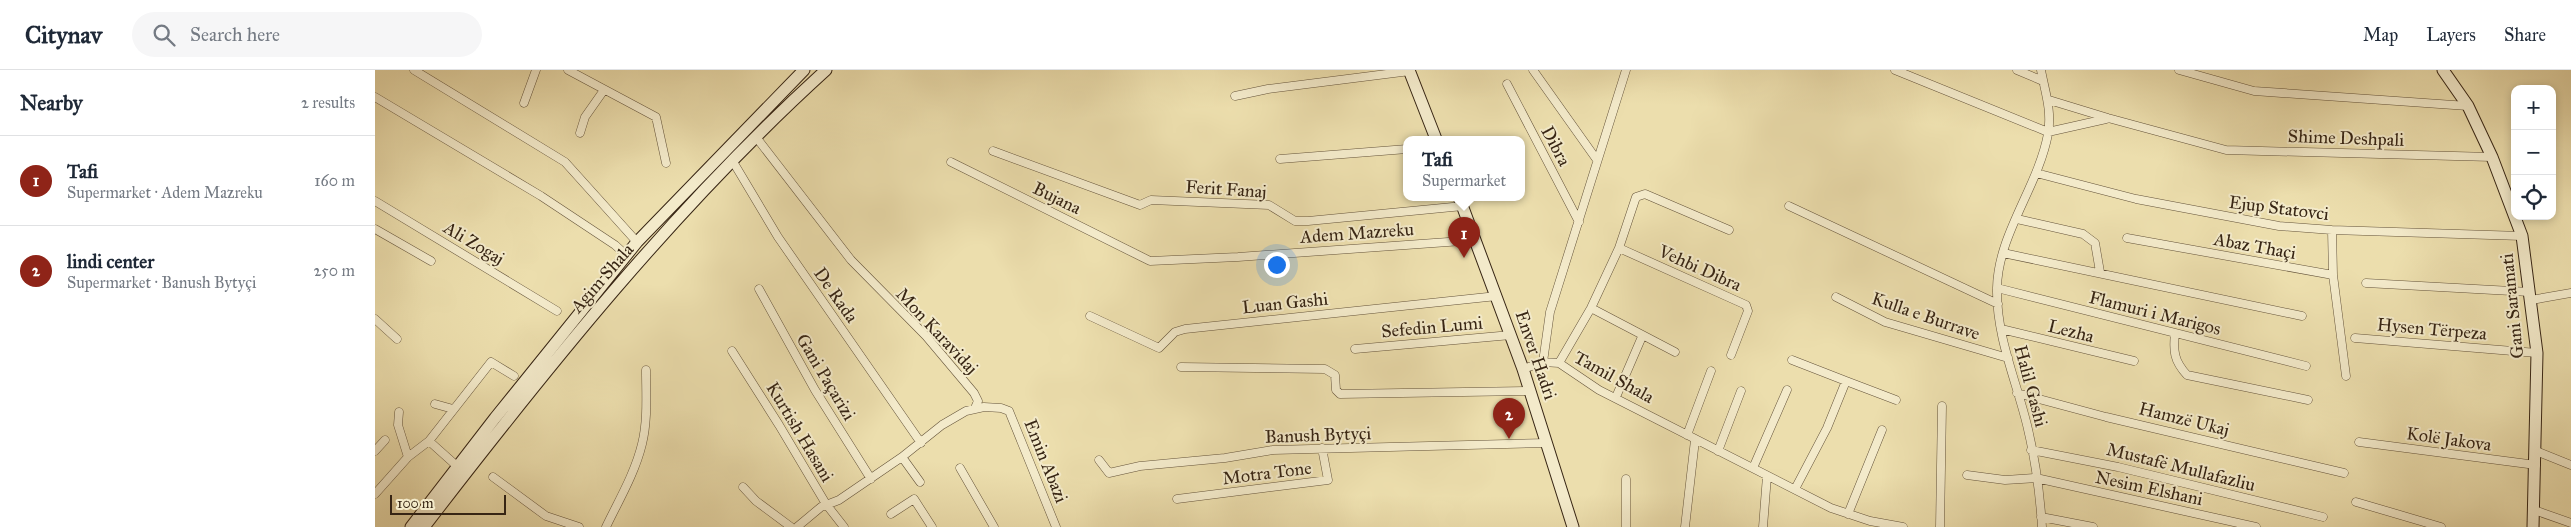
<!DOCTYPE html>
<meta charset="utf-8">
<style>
body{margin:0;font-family:"IM FELL Great Primer",serif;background:#f6f6f7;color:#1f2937}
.controls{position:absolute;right:15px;top:15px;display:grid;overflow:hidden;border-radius:10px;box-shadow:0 2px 8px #0003}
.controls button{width:45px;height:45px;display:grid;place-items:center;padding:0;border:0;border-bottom:1px solid #e0e1e3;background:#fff;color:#1f2937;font:25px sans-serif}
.scale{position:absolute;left:15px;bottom:12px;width:116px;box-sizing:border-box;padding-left:5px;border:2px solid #372514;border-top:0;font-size:14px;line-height:18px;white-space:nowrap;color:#372514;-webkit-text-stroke:4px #f3eaca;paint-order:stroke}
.you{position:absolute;left:901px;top:194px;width:18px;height:18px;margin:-12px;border:4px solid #fff;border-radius:50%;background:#1a73e8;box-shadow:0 0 0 8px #1a73e833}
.badge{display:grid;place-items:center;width:32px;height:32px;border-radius:50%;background:#8f2418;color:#fff;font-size:16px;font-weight:700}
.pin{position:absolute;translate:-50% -41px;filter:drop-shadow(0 1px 2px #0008)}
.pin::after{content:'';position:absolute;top:26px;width:18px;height:15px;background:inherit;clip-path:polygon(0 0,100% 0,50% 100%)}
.popup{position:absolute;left:1028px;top:66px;width:122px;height:65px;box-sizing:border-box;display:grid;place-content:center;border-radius:10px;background:#fff;filter:drop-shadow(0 1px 4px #0005);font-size:16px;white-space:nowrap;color:#747a83}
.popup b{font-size:19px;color:#1f2937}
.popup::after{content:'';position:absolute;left:50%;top:100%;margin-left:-10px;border:10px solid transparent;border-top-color:#fff}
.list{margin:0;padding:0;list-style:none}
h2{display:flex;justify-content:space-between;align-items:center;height:65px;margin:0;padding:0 20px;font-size:21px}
h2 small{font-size:16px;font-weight:400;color:#747a83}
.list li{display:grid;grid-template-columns:32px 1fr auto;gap:15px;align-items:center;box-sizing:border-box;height:90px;padding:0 20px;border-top:1px solid #e0e1e3}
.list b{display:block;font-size:19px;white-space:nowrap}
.list p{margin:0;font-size:16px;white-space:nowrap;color:#747a83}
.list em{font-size:16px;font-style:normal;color:#747a83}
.icon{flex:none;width:28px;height:28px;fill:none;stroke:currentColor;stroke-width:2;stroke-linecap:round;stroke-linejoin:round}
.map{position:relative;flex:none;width:2196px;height:457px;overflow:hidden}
header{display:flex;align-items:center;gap:30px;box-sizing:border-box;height:70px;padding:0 25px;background:#fff;border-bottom:1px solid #e0e1e3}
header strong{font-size:24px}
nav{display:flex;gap:28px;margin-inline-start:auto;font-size:18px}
.search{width:350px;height:45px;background:#f6f6f7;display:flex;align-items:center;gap:12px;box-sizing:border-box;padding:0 18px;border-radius:28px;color:#747a83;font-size:19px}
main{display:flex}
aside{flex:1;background:#fff}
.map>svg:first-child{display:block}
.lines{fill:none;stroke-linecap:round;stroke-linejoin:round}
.street-casing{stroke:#64533a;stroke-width:9}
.secondary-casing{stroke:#372514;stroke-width:13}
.street{stroke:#f3eaca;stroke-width:8}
.secondary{stroke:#f3eaca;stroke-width:11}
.labels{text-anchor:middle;stroke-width:4;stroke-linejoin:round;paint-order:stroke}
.street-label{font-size:18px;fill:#372514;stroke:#f3eaca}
</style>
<header>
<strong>Citynav</strong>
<div class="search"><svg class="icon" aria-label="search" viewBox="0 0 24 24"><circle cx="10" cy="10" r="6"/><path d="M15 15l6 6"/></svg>Search here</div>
<nav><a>Map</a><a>Layers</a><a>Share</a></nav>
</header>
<main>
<aside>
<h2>Nearby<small>2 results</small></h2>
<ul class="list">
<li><span class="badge">1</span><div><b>Tafi</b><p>Supermarket · Adem Mazreku</p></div><em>160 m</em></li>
<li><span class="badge">2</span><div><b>lindi center</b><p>Supermarket · Banush Bytyçi</p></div><em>250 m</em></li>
</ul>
</aside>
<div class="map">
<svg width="2196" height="457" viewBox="0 0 2196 457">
<rect width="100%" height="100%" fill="#ecdead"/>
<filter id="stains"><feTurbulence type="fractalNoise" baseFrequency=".004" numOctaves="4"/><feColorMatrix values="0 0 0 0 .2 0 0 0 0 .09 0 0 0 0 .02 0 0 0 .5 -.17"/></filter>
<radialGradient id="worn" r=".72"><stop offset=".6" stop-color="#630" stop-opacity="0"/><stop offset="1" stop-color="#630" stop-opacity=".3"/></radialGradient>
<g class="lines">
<defs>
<path id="street" d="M 39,0 L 190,92 L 262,172
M 193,0 L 281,47 L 291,93
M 1158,0 L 1222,90
M 1520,0 L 1673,62 L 1731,49
M 1642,0 L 1668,11
M 1666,0 C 1670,22 1677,40 1673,64 C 1663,117 1623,164 1622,218 C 1621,266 1641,310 1652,355 C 1660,388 1665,424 1667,457
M 1804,0 L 1879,21 L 2093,36
M 1132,14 L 1204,152
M 860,26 L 893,19 L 1035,1
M 0,27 L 166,126 L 240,175 L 251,185
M 1674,30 L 1733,48 L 1851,80 L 2117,87
M 149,33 L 161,0
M 205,63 L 210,47 L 229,20
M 381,67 L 476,190 L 551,266 L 599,323 L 603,331 L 600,338
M 618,81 L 765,135 L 776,130 L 894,135 L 920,151 L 933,151 L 1088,136
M 905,89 L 1032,79
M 357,90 L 403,167 L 546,373
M 576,92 L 775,191 L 863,187 L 1101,170
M 1661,103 L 1761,129 L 1904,156 L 1957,160 L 2147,166
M 0,131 L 182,241
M 1414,136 L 1623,234
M 1642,149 L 1708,164 L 1720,173 L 1725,202
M 0,159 L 56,191
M 1752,168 L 1958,205 L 1957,160
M 1244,178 L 1371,235 L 1373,241 L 1356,285
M 1628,183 L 1927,246
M 1958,205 L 1971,306
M 1991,213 L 2155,222
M 1622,218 L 1931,296
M 384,219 L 440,320 L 496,409
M 1461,227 L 1510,252 L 1633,288
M 2156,230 L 2196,223
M 1216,238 L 1300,282
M 715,246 L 784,278 L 800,262 L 810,259 L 1122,226
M 0,249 L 22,269
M 1626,259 L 1759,291
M 1800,263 C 1798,281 1799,291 1812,305 L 1933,330
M 1980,268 L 2162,283
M 980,279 L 1136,265
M 357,281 L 404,355 L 451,434 L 469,457
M 1417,290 L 1471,311
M 1168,292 L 1175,242 L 1251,0
M 1184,293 L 1216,238 L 1244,178 L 1261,127 L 1270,124 L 1354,160
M 806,297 L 950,299 L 960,305 L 961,320 L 965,324 L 1156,321
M 1148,299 L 1168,292 L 1184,293 L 1224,320 L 1456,438 L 1495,451 L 1528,457
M 1642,323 L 1731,347 L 1969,403
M 1241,327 L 1266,269
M 60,334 L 78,339
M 24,342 L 23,355 L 33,387
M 1312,365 L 1336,301
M 54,371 L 116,292 L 139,306
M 1984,372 L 2161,395
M 1656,380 L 1743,397 L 1948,447
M 0,381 L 10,370
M 1343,381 L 1366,321
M 2161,381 L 2196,395
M 527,387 L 545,412
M 724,390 L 734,403 L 765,396 L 850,388 L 898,380 L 1172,373
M 585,398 L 619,457
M 1378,398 L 1412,320
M 1592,405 L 1630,410 L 1661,408 L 1881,457
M 118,407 L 171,446 L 204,457
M 1251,409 L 1251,457
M 368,417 L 381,431 L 416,457
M 1420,419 L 1452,358 L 1471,311 L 1521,330
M 0,424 L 33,387 L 54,371 L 83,397
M 802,429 L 953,410 L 947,378
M 1981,432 L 2066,457
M 2159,440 L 2196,453
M 516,444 L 539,429 L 557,457
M 1473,444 L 1507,360
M 1666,447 L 1718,457
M 231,457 C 244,430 260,403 267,374 C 273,350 271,324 271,300
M 422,457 L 446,437 L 464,430 L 527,387 L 567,355 L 591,341 L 609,337 L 626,338 L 634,341 L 681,457
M 1310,457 L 1320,370
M 1388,457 L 1392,406
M 1565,457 L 1567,336"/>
<path id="secondary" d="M 1034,0 L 1061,69
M 2068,0 L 2093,36 L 2117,87 L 2147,166 L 2162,283 L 2158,457
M 1084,127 L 1148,299 L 1198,457
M 36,457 L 120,348 L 262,172 L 429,0
M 49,457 C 173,296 300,137 451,0"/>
</defs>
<use href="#street" class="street-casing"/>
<use href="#secondary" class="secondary-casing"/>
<use href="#street" class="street"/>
<use href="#secondary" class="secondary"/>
</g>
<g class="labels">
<g class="street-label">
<text transform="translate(1971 68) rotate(2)" y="6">Shime Deshpali</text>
<text transform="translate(1181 76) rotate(62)" y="6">Dibra</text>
<text transform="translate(851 119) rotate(4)" y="6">Ferit Fanaj</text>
<text transform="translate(682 128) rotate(26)" y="6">Bujana</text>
<text transform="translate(1904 138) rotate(7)" y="6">Ejup Statovci</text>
<text transform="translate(982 163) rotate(-4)" y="6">Adem Mazreku</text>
<text transform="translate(99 173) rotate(31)" y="6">Ali Zogaj</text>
<text transform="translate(1880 176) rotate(10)" y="6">Abaz Thaçi</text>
<text transform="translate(1325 198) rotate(24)" y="6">Vehbi Dibra</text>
<text transform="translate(227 208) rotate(-49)" y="6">Agim Shala</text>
<text transform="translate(461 225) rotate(55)" y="6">De Rada</text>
<text transform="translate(910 233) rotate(-6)" y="6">Luan Gashi</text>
<text transform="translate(2137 236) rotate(-96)" y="6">Gani Saramati</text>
<text transform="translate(1780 243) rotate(14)" y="6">Flamuri i Marigos</text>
<text transform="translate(1551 246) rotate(19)" y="6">Kulla e Burrave</text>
<text transform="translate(1057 257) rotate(-5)" y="6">Sefedin Lumi</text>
<text transform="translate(2057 259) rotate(5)" y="6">Hysen Tërpeza</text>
<text transform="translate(562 261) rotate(47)" y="6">Mon Karavidaj</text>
<text transform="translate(1696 261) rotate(14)" y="6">Lezha</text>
<text transform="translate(1161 285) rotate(71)" y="6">Enver Hadri</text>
<text transform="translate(451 307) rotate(59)" y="6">Gani Paçarizi</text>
<text transform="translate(1239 307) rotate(29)" y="6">Tamil Shala</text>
<text transform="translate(1656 316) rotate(75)" y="6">Halil Gashi</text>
<text transform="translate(1809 349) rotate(14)" y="6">Hamzë Ukaj</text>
<text transform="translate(425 362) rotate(59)" y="6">Kurtish Hasani</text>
<text transform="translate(943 365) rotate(-2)" y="6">Banush Bytyçi</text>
<text transform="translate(2074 369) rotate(8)" y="6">Kolë Jakova</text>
<text transform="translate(671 391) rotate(68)" y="6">Emin Abazi</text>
<text transform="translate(1806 397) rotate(14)" y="6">Mustafë Mullafazliu</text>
<text transform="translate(892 403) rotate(-7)" y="6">Motra Tone</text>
<text transform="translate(1774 418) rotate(12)" y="6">Nesim Elshani</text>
</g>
</g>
<rect width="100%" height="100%" filter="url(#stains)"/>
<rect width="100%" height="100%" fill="url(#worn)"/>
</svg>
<div class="controls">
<button>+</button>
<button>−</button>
<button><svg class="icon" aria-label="locate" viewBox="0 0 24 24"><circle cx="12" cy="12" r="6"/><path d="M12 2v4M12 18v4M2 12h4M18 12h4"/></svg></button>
</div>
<div class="scale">100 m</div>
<div class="you"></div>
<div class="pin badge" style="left:1089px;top:188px">1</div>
<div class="popup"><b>Tafi</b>Supermarket</div>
<div class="pin badge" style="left:1134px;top:369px">2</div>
</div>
</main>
